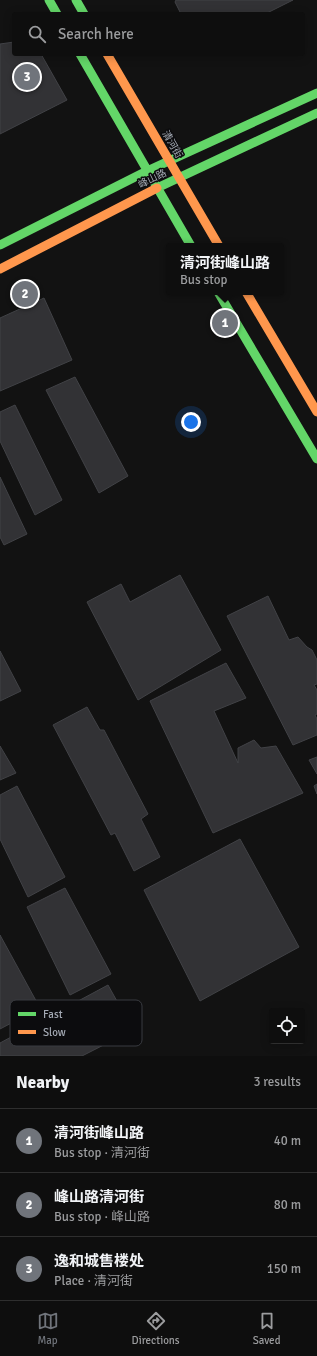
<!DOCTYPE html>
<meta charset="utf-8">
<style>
body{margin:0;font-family:Signika,"Noto Sans SC",sans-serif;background:#1c1c1c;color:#f1f3f6}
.controls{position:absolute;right:12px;bottom:12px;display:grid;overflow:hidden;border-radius:4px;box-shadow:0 2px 10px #0003}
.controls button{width:36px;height:36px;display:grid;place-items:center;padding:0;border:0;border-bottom:1px solid #2e2e2e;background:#0e0e0e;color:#f1f3f6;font:20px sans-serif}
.you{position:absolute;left:191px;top:422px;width:14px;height:14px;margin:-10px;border:3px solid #fff;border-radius:50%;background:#1a73e8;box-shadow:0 0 0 6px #1a73e833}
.badge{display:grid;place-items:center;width:26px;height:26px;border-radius:50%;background:#70747b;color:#fff;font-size:13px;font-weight:700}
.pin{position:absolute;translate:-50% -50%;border:2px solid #fff;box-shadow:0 1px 4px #0006}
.popup{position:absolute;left:166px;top:243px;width:118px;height:52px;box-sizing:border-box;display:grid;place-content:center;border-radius:4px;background:#0e0e0e;filter:drop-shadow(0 1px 3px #0005);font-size:13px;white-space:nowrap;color:#9b9c9e}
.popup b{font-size:15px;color:#f1f3f6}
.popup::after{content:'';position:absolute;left:50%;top:100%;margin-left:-8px;border:8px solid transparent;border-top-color:#0e0e0e}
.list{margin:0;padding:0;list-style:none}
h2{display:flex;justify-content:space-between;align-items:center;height:52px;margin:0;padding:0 16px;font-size:17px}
h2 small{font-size:13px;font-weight:400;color:#9b9c9e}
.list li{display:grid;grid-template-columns:26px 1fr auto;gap:12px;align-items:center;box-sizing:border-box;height:64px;padding:0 16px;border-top:1px solid #2e2e2e}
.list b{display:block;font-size:15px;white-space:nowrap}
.list p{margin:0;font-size:13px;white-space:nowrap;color:#9b9c9e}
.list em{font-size:13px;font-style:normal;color:#9b9c9e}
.icon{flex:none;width:22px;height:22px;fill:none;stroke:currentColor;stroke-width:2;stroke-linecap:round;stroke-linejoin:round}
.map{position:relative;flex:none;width:317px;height:1056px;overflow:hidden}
.search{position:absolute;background:#0e0e0e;box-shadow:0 2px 10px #0003;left:12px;right:12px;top:12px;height:44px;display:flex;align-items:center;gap:10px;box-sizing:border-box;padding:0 14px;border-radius:4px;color:#9b9c9e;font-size:15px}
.sheet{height:244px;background:#0e0e0e}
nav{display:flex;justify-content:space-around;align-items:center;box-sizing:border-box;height:56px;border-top:1px solid #2e2e2e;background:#0e0e0e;font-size:11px;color:#9b9c9e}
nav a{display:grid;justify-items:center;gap:2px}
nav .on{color:#70747b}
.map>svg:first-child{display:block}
.building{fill:#323235;stroke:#414246}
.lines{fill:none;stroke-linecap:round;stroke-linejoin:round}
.fast{stroke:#63d668;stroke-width:9}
.slow{stroke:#ff974d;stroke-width:9}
.labels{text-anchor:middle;stroke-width:3;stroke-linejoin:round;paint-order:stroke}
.street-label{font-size:10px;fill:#a3a9b3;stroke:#0c0c0e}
.key{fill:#0c0c0e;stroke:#393b40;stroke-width:1}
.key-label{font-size:11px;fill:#a3a9b3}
</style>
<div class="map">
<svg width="317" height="1056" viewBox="0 0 317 1056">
<rect width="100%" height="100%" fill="#121212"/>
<path class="building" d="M 176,0 L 293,0 L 265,14 L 181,14 L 175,2 Z
M 14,42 L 14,54 L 41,54 L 67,100 L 0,134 L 0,44 Z
M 44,298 L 72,360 L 0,391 L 0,318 Z
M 75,377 L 128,476 L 99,493 L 46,390 Z
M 15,405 L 62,500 L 35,515 L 0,441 L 0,412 Z
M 0,477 L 27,534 L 4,545 L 0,537 Z
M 180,575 L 221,650 L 138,700 L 87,602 L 121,584 L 130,602 Z
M 268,596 L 289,640 L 298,637 L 307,647 L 312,650 L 317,660 L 317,684 L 314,685 L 317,690 L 317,714 L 315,715 L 317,719 L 317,735 L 293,745 L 227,616 Z
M 0,651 L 21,691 L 0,701 Z
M 226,663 L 246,698 L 214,711 L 238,763 L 238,748 L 254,740 L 261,748 L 276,746 L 303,793 L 213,833 L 150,701 Z
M 87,707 L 100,730 L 104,730 L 148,814 L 141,819 L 160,857 L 134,871 L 115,833 L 111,835 L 53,725 Z
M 0,746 L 16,773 L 0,780 Z
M 317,757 L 317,774 L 309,760 Z
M 317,784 L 317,794 L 314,786 Z
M 17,786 L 65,877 L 28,897 L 0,839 L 0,795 Z
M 240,839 L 299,947 L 200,1001 L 144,890 Z
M 65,888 L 111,974 L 70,995 L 27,907 Z
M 0,935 L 40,1008 L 0,1029 Z
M 108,985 L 133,1030 L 82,1056 L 0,1056 L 0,1043 Z"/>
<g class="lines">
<path class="fast" d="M 49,0 L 57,14
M 76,0 L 84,14
M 80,54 L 191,246
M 157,188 L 317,113
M 0,245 L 147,171 L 317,93
M 218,292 L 317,459"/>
<path class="slow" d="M 107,54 L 219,246
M 0,269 L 157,188
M 246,292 L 317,412"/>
</g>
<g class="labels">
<g class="street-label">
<text transform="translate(173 144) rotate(60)" y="4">清河街</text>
<text transform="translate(152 178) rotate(-26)" y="4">峰山路</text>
</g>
</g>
<rect x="10" y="1000" width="132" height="46" rx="6" class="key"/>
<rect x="18" y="1012" width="18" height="4" fill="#63d668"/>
<rect x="18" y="1030" width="18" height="4" fill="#ff974d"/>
<g class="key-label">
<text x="43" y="1018">Fast</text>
<text x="43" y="1036">Slow</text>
</g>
</svg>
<div class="controls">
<button><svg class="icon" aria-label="locate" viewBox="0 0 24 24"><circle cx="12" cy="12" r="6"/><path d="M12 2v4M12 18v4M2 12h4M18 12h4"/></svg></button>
</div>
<div class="you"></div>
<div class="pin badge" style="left:225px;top:323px">1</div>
<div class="popup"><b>清河街峰山路</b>Bus stop</div>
<div class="pin badge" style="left:25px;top:294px">2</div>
<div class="pin badge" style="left:27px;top:77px">3</div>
<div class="search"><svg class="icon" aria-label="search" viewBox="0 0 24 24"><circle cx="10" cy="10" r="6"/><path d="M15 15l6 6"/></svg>Search here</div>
</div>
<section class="sheet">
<h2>Nearby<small>3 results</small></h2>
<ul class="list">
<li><span class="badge">1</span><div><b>清河街峰山路</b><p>Bus stop · 清河街</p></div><em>40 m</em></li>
<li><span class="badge">2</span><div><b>峰山路清河街</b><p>Bus stop · 峰山路</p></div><em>80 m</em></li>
<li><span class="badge">3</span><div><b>逸和城售楼处</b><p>Place · 清河街</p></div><em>150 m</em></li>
</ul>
</section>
<nav>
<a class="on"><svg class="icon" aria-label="map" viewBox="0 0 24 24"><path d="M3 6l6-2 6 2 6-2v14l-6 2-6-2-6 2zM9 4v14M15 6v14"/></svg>Map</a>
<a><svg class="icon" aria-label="directions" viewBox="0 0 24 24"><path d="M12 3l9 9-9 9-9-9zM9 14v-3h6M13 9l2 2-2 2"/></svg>Directions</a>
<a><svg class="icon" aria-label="saved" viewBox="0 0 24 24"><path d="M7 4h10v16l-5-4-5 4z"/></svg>Saved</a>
</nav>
